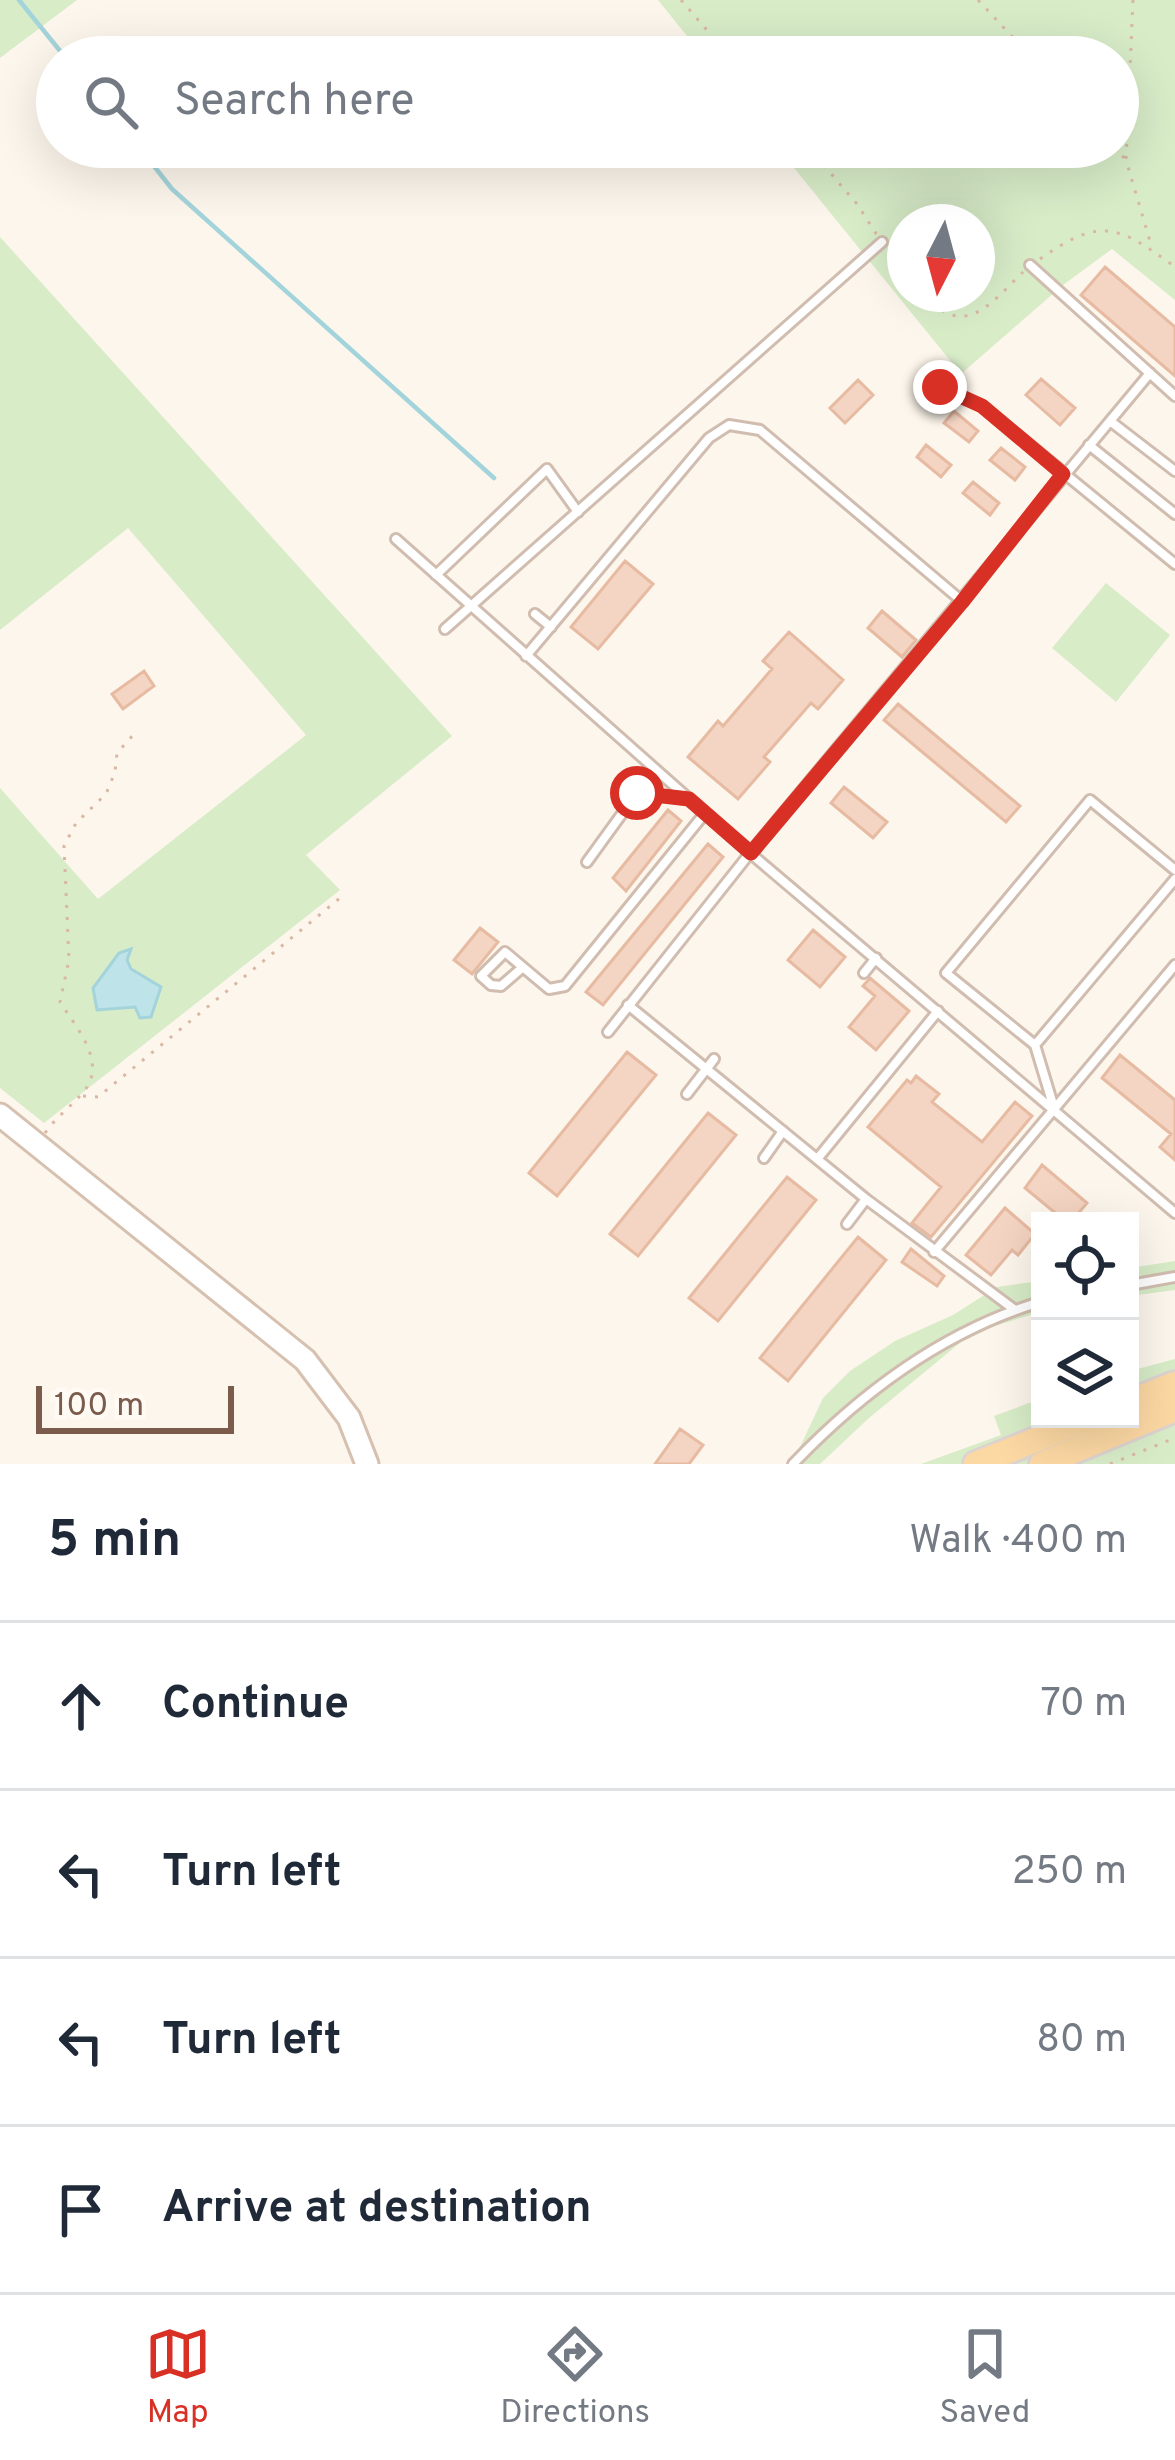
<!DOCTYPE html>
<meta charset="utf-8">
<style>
body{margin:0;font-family:Overpass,sans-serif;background:#f2f2f3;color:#1f2937}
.controls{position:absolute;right:36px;bottom:36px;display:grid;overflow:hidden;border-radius:0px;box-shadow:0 12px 48px #0002}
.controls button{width:108px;height:108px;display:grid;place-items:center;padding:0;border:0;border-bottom:3px solid #e0e1e3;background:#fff;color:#1f2937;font:60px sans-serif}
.compass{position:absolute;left:887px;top:204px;width:108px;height:108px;border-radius:50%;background:#fff;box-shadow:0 12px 48px #0002;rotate:186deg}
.scale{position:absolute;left:36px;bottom:30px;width:198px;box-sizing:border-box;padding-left:12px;border:6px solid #7b5b4c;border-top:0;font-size:33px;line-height:42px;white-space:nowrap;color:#7b5b4c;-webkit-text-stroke:9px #fffaf3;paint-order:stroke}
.stop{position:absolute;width:36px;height:36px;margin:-27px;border:9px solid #d93025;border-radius:50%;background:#fff}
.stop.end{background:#d93025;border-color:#fff;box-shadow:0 3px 12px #0008}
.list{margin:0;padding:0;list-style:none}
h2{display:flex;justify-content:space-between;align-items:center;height:156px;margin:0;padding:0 48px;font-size:51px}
h2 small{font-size:39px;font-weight:400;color:#747a83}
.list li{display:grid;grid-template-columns:78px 1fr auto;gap:36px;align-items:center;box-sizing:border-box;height:168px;padding:0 48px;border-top:3px solid #e0e1e3}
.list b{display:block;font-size:45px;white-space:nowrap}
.list em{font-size:39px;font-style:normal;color:#747a83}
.icon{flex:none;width:66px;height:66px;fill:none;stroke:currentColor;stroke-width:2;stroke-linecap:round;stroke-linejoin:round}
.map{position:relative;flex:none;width:1175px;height:1464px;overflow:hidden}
.search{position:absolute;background:#fff;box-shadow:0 12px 48px #0002;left:36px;right:36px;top:36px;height:132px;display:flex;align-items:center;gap:30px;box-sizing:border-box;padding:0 42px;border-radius:66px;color:#747a83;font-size:45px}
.sheet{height:828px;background:#fff}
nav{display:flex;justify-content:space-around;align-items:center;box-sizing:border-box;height:168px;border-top:3px solid #e0e1e3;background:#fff;font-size:33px;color:#747a83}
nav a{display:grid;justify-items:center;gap:6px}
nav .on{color:#d93025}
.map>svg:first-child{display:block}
.green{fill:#d8ecc8;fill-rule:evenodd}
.water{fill:#bee4e9;stroke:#a4d4db;stroke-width:3}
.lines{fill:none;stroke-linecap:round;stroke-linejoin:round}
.stream{stroke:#a4d4db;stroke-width:4.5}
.building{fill:#f4d4c2;stroke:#e7baa2;stroke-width:3}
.lane-casing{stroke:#d1bdaf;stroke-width:14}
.secondary-casing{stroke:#d6c0af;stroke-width:27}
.primary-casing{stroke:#ddd4d0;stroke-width:30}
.path{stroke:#dab7a4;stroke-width:3;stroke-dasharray:3 9;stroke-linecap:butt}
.lane{stroke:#fff;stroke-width:8}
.secondary{stroke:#fff;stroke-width:21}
.primary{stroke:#fcd8a3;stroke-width:24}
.route{stroke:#d93025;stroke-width:15}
</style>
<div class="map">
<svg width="1175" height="1464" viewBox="0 0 1175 1464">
<rect width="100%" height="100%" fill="#fdf6ec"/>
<path class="green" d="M 0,0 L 77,0 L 0,58 Z
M 658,0 L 1175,0 L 1175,300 L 1112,249 L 1063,285 L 961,374 L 777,147 L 1118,147 L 1118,57 L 704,57 ZM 905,222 L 977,222 L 977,294 L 905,294 Z
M 0,237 L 452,736 L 306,855 L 340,890 L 44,1123 L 0,1088 L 0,788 L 98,899 L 306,735 L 128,528 L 0,630 Z
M 1106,583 L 1170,635 L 1116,702 L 1052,648 Z
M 1175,1261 L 1175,1290 L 1130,1296 L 1130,1268 Z
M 1040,1281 L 1040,1312 L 995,1326 L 961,1342 L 869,1418 L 820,1464 L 792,1464 L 823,1398 L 850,1371 L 895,1341 L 953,1315 L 997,1287 Z
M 1175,1359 L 1175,1464 L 921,1464 L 1001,1435 L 994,1416 L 1040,1399 L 1040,1419 L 1130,1419 L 1130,1371 Z"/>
<path class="water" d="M 131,949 L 127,960 L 131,969 L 161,987 L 151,1017 L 140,1018 L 135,1007 L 97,1010 L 93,988 L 119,953 Z"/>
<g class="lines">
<path class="stream" d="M 19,0 L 65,57
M 139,147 L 172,189 L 494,478"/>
</g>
<path class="building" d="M 1105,267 L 1175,327 L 1175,376 L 1081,295 Z
M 1041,379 L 1075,408 L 1060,425 L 1026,395 Z
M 858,380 L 873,395 L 845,423 L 830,408 Z
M 954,411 L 978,431 L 969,442 L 944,423 Z
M 926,445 L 951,465 L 941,477 L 917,457 Z
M 1001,448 L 1025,467 L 1015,480 L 990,460 Z
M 973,482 L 999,503 L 990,515 L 963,493 Z
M 625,561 L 653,584 L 598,649 L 571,627 Z
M 882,611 L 916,640 L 902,657 L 868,628 Z
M 789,632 L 843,680 L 818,709 L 811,703 L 764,757 L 770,762 L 738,799 L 688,757 L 718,721 L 723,726 L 772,669 L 763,661 Z
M 144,671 L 154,686 L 123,709 L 112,694 Z
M 898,704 L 1020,806 L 1006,822 L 884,720 Z
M 844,787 L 887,822 L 873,838 L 831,803 Z
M 668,810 L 681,821 L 626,891 L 613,878 Z
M 708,844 L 723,857 L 603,1005 L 586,992 Z
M 480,928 L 498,942 L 472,974 L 454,960 Z
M 813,930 L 845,957 L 820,987 L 788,960 Z
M 870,978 L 909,1011 L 876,1050 L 849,1027 L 875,996 L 863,986 Z
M 627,1052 L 656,1075 L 557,1196 L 529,1173 Z
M 1120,1055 L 1175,1100 L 1175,1160 L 1160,1147 L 1171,1134 L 1102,1078 Z
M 916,1076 L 939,1094 L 932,1102 L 982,1142 L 1015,1102 L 1032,1116 L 931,1237 L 912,1223 L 941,1187 L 868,1127 L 907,1080 L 911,1083 Z
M 708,1113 L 736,1135 L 638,1256 L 610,1234 Z
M 1042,1165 L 1087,1203 L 1072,1221 L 1065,1221 L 1025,1188 Z
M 787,1177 L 816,1200 L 718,1321 L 689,1298 Z
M 1005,1208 L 1035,1234 L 1018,1255 L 1012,1250 L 991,1275 L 966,1255 Z
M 858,1237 L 886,1260 L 788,1381 L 760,1358 Z
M 911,1249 L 944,1276 L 937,1286 L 902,1262 Z
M 680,1429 L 703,1445 L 689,1464 L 655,1464 Z"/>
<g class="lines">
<defs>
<path id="lane" d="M 1030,265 L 1175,396
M 932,376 L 940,387 L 982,406 L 1175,564
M 1110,421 L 1175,471
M 1089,445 L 1175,514
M 396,539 L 750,853 L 1175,1213
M 436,575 L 547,469 L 578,512
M 535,614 L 551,627
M 445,629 L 882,242
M 526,656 L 709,438 L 729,425 L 760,430 L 963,602
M 587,862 L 637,793 L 688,799
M 523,967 L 501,986 L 491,985 L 481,976 L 505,952 L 549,989 L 565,986 L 705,813
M 864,973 L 876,958
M 628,1005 L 866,1199 L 1015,1310
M 608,1032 L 750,853 L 1150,373
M 1035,1045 L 946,973 L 1090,800 L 1175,870
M 687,1094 L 714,1059
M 1054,1108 L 1035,1045 L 1175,879
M 764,1158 L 783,1131
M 818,1158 L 938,1011
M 847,1224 L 866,1199
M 934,1252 L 1175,965
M 1130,1285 L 1175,1277
M 793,1464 C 862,1392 944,1331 1040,1302"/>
<path id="secondary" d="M 0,1115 L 305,1360 L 349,1418 L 367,1464"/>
<path id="primary" d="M 1130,1402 L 1175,1384
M 976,1464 L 1088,1419
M 1042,1464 L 1175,1409"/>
</defs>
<use href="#lane" class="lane-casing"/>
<use href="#secondary" class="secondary-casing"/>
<use href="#primary" class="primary-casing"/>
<path class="path" d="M 681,0 L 730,57
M 978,0 L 1031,57
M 1133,0 L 1126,160 L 1152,248
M 808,147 L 857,204 L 877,235
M 1114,147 L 1125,159
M 890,252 L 905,271
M 1040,259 C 1100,217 1117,224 1175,267
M 924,294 C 964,341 990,304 1023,272
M 83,1096 L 98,1097 L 340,898
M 45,1133 C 57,1116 73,1105 85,1090 C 107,1061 75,1026 60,1002 L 69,960 L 64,846 L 76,823 L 106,794 L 115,772 L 117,753 L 134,734
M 1110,1464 L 1175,1438"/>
<use href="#lane" class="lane"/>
<use href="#secondary" class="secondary"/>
<use href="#primary" class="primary"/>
</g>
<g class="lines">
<path class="route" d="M 637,793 L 689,799 L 751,853 L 962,602 L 1063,474 L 982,406 L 940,387"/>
</g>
</svg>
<div class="controls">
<button><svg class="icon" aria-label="locate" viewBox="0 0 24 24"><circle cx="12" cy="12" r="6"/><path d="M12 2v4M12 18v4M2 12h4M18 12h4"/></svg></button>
<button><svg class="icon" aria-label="layers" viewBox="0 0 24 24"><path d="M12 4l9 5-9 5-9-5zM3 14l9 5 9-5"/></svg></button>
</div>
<svg class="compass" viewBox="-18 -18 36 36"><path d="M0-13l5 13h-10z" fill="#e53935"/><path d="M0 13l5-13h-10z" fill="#747a83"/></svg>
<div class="scale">100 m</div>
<div class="stop" style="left:637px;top:793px"></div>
<div class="stop end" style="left:940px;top:387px"></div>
<div class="search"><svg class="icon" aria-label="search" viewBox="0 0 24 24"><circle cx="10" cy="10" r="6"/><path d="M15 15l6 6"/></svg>Search here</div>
</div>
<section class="sheet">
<h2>5 min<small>Walk · 400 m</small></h2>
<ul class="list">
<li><svg class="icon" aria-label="ahead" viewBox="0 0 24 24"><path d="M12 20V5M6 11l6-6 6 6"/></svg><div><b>Continue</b></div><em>70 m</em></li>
<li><svg class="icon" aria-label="left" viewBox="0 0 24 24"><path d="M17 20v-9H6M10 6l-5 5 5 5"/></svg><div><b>Turn left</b></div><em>250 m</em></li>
<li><svg class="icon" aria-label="left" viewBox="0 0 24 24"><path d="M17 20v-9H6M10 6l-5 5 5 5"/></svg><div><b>Turn left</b></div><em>80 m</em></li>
<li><svg class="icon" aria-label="arrive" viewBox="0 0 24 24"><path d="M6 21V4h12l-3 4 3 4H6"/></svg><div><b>Arrive at destination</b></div></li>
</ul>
</section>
<nav>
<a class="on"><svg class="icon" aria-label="map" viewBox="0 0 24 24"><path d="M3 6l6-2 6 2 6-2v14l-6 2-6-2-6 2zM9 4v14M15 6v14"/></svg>Map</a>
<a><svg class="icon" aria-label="directions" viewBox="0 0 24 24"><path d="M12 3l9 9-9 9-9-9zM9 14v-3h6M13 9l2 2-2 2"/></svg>Directions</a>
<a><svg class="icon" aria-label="saved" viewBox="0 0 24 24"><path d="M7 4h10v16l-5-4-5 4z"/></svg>Saved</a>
</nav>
